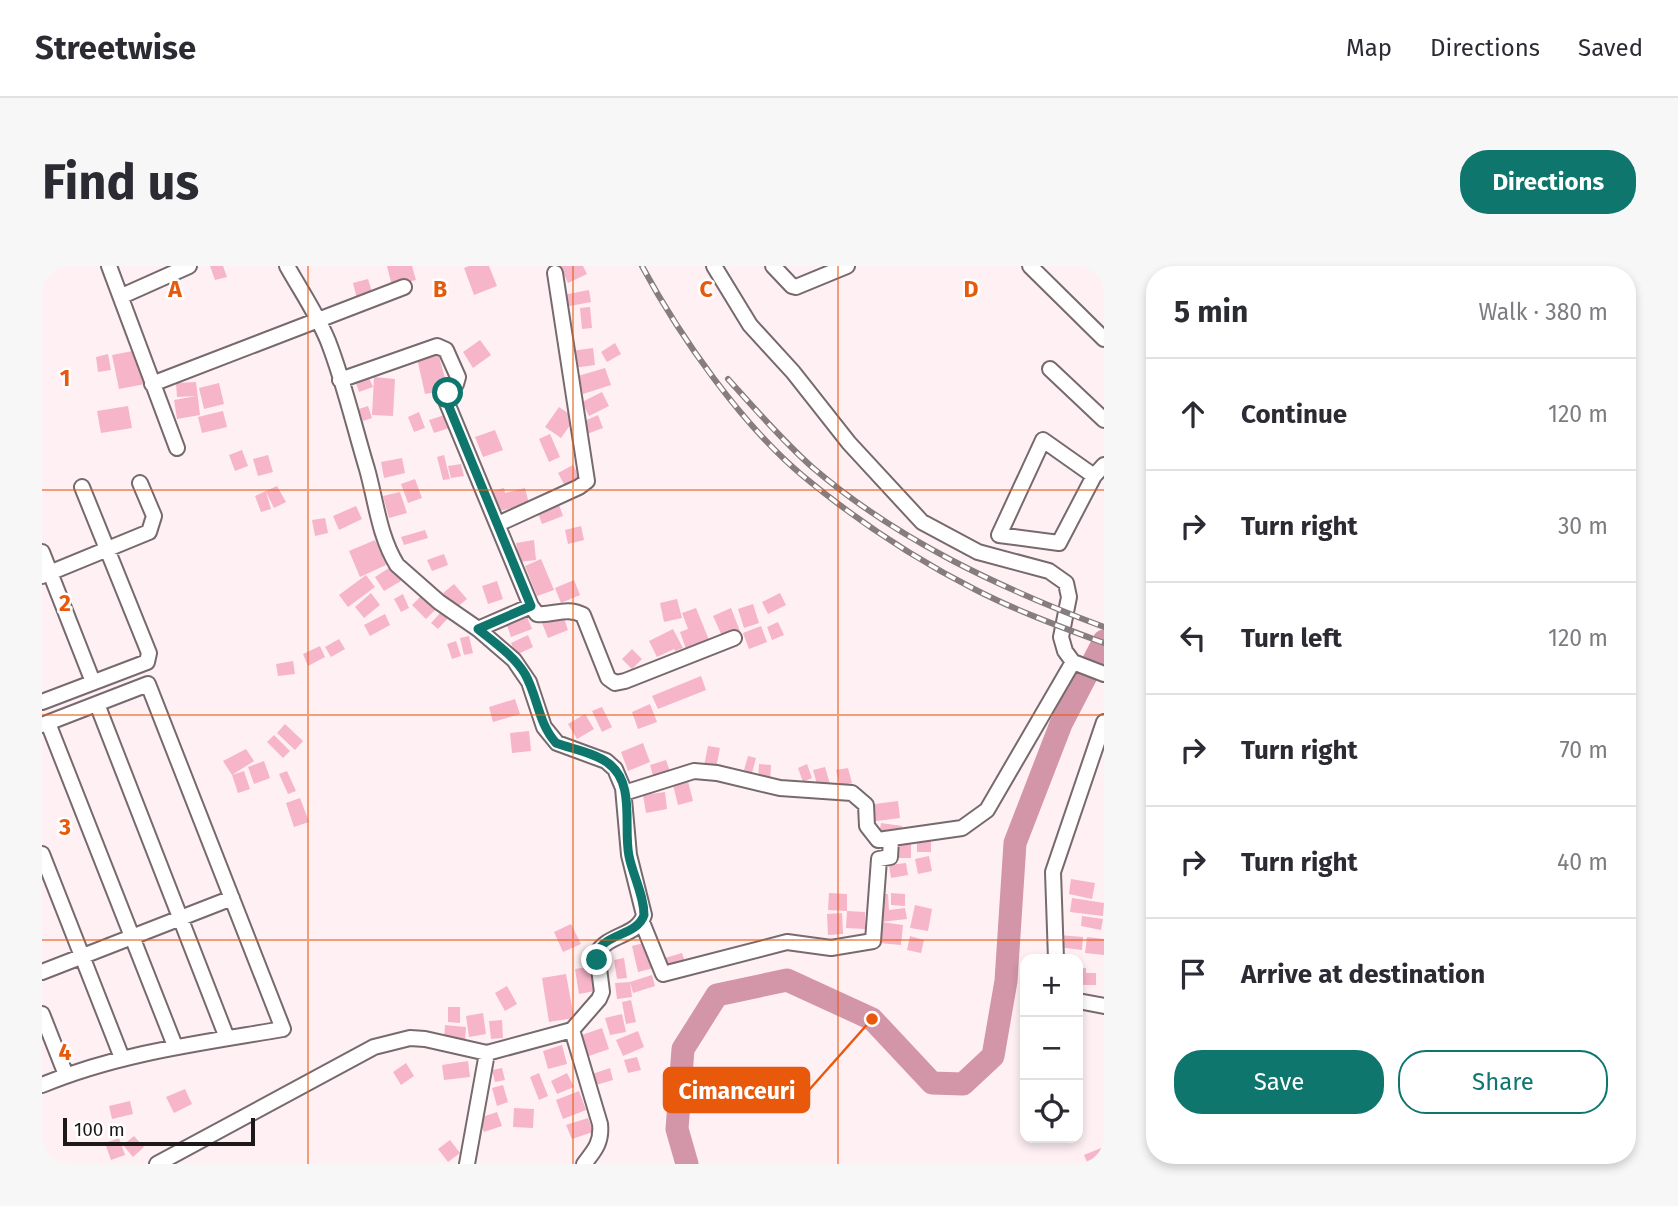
<!DOCTYPE html>
<meta charset="utf-8">
<style>
body{margin:0;font-family:"Fira Sans",sans-serif;background:#f7f7f7;color:#2b2b33}
.controls{position:absolute;right:21px;bottom:21px;display:grid;overflow:hidden;border-radius:14px;box-shadow:0 4px 10px #0003}
.controls button{width:63px;height:63px;display:grid;place-items:center;padding:0;border:0;border-bottom:2px solid #e1e1e2;background:#fff;color:#2b2b33;font:35px sans-serif}
.scale{position:absolute;left:21px;bottom:18px;width:192px;box-sizing:border-box;padding-left:7px;border:4px solid #1d1819;border-top:0;font-size:19px;line-height:24px;white-space:nowrap;color:#1d1819;-webkit-text-stroke:5px #fff;paint-order:stroke}
.stop{position:absolute;width:21px;height:21px;margin:-16px;border:5px solid #0f766e;border-radius:50%;background:#fff}
.stop.end{background:#0f766e;border-color:#fff;box-shadow:0 2px 7px #0008}
.list{margin:0;padding:0;list-style:none}
h2{display:flex;justify-content:space-between;align-items:center;height:91px;margin:0;padding:0 28px;font-size:30px}
h2 small{font-size:23px;font-weight:400;color:#7c7c81}
.list li{display:grid;grid-template-columns:46px 1fr auto;gap:21px;align-items:center;box-sizing:border-box;height:112px;padding:0 28px;border-top:2px solid #e1e1e2}
.list b{display:block;font-size:26px;white-space:nowrap}
.list em{font-size:23px;font-style:normal;color:#7c7c81}
.actions{display:flex;gap:14px;padding:21px 28px}
.actions a{flex:1;padding:16px 0;border:2px solid #0f766e;border-radius:28px;text-align:center;font-size:24px;color:#0f766e}
.actions .main{background:#0f766e;color:#fff}
.icon{flex:none;width:38px;height:38px;fill:none;stroke:currentColor;stroke-width:2;stroke-linecap:round;stroke-linejoin:round}
.map{position:relative;flex:none;width:1062px;height:898px;overflow:hidden;border-radius:28px}
header{display:flex;align-items:center;gap:42px;box-sizing:border-box;height:98px;padding:0 35px;background:#fff;border-bottom:2px solid #e1e1e2}
header strong{font-size:33px}
nav{display:flex;gap:38px;margin-inline-start:auto;font-size:24px}
.intro{display:flex;align-items:center;justify-content:space-between;box-sizing:border-box;height:168px;padding:0 42px}
h1{margin:0;font-size:49px}
.button{padding:18px 32px;border-radius:28px;background:#0f766e;color:#fff;font-size:24px;font-weight:700}
main{display:flex;gap:42px;padding:0 42px}
aside{flex:1;background:#fff;border-radius:28px;box-shadow:0 4px 10px #0003}
.map>svg:first-child{display:block}
.lines{fill:none;stroke-linecap:round;stroke-linejoin:round}
.river{stroke:#d395a8;stroke-width:23}
.building{fill:#f6b5c9}
.street-casing{stroke:#776a6e;stroke-width:18}
.street{stroke:#fff;stroke-width:14}
.rail-casing{stroke:#877d7f;stroke-width:6}
.rail{stroke:#fff;stroke-width:3.5;stroke-dasharray:10;stroke-linecap:butt}
.route{stroke:#0f766e;stroke-width:9}
.grid{fill:none;stroke:#e8590c;stroke-width:2;stroke-opacity:0.55}
.grid-label{font-size:23px;text-anchor:middle;font-weight:bold;fill:#e8590c;stroke:#fff;stroke-width:5;stroke-linejoin:round;paint-order:stroke}
.leader{fill:none;stroke:#e8590c;stroke-width:2.5}
.callout-dot{fill:#e8590c;stroke:#fff;stroke-width:2.5}
.callout{fill:#e8590c;stroke:#e8590c;stroke-width:2.5}
.callout-label{font-size:23px;text-anchor:middle;font-weight:bold;fill:#fff}
</style>
<header>
<strong>Streetwise</strong>
<nav><a>Map</a><a>Directions</a><a>Saved</a></nav>
</header>
<div class="intro"><h1>Find us</h1><a class="button">Directions</a></div>
<main>
<div class="map">
<svg width="1062" height="898" viewBox="0 0 1062 898">
<rect width="100%" height="100%" fill="#fff0f4"/>
<g class="lines">
<path class="river" d="M 645,898 L 635,863 L 641,783 L 675,729 L 745,714 L 830,753 L 890,817 L 921,818 L 951,790 L 964,715 L 973,577 L 1019,458 L 1062,375"/>
</g>
<path class="building" d="M 168,0 L 181,0 L 185,11 L 173,14 Z
M 345,0 L 370,0 L 374,14 L 350,20 Z
M 427,0 L 447,0 L 455,20 L 432,29 L 422,2 Z
M 518,0 L 541,0 L 545,8 L 526,17 Z
M 326,13 L 331,29 L 315,33 L 311,17 Z
M 547,24 L 549,36 L 523,41 L 521,29 Z
M 548,41 L 550,62 L 540,63 L 538,42 Z
M 438,74 L 449,89 L 431,102 L 421,86 Z
M 573,77 L 579,88 L 565,96 L 559,86 Z
M 551,82 L 553,99 L 531,102 L 529,85 Z
M 96,84 L 103,118 L 77,123 L 70,89 Z
M 396,87 L 403,112 L 398,113 L 400,125 L 383,128 L 375,92 Z
M 66,88 L 69,104 L 56,106 L 54,91 Z
M 563,102 L 569,119 L 541,128 L 536,110 Z
M 332,111 L 353,113 L 351,150 L 330,149 Z
M 327,112 L 331,121 L 317,126 L 314,117 Z
M 154,116 L 158,149 L 135,153 L 132,134 L 154,130 L 135,131 L 134,117 Z
M 177,117 L 182,138 L 162,143 L 157,122 Z
M 560,126 L 567,140 L 547,150 L 540,136 Z
M 86,140 L 90,162 L 59,167 L 55,145 Z
M 326,140 L 330,152 L 321,155 L 317,143 Z
M 517,141 L 533,152 L 519,172 L 503,161 Z
M 181,145 L 185,161 L 160,167 L 156,151 Z
M 377,146 L 383,162 L 372,166 L 366,151 Z
M 409,147 L 413,160 L 392,167 L 387,154 Z
M 556,149 L 561,162 L 545,168 L 540,156 Z
M 453,164 L 461,184 L 441,191 L 433,171 Z
M 508,168 L 518,191 L 507,196 L 497,173 Z
M 200,184 L 206,200 L 193,205 L 187,189 Z
M 226,189 L 231,206 L 216,210 L 211,193 Z
M 402,189 L 408,213 L 401,214 L 395,191 Z
M 360,192 L 363,207 L 342,212 L 339,196 Z
M 419,198 L 422,210 L 409,212 L 406,200 Z
M 531,199 L 538,212 L 523,220 L 516,207 Z
M 373,213 L 380,232 L 366,237 L 359,218 Z
M 235,220 L 244,236 L 232,242 L 224,226 L 229,243 L 219,246 L 213,230 Z
M 462,222 L 463,227 L 483,222 L 487,238 L 457,245 L 451,225 Z
M 358,226 L 365,247 L 347,252 L 341,230 Z
M 516,236 L 521,250 L 500,258 L 495,244 Z
M 314,240 L 320,253 L 297,264 L 291,250 Z
M 283,252 L 286,267 L 273,270 L 270,254 Z
M 539,260 L 542,274 L 526,278 L 523,264 Z
M 383,264 L 386,272 L 362,279 L 359,271 Z
M 333,274 L 344,299 L 318,311 L 307,285 Z
M 492,274 L 494,294 L 477,296 L 474,277 Z
M 402,288 L 406,299 L 390,305 L 385,294 Z
M 499,293 L 512,324 L 495,330 L 483,300 Z
M 350,300 L 359,315 L 342,325 L 333,311 Z
M 324,309 L 333,321 L 306,341 L 297,329 Z
M 532,314 L 538,329 L 519,337 L 513,322 Z
M 455,315 L 461,333 L 446,338 L 440,320 Z
M 412,318 L 425,333 L 414,342 L 401,327 Z
M 329,327 L 338,339 L 322,352 L 313,341 Z
M 738,327 L 744,339 L 726,348 L 720,336 Z
M 361,328 L 367,342 L 359,346 L 352,333 Z
M 381,328 L 395,342 L 384,353 L 370,339 Z
M 635,333 L 640,352 L 622,356 L 618,337 Z
M 711,338 L 717,357 L 702,362 L 696,343 Z
M 654,342 L 667,374 L 644,383 L 638,366 L 646,363 L 640,347 Z
M 689,342 L 698,365 L 681,372 L 671,350 Z
M 399,346 L 406,352 L 396,363 L 389,357 Z
M 483,346 L 490,363 L 469,371 L 463,353 Z
M 343,348 L 348,359 L 328,370 L 322,359 Z
M 521,349 L 526,364 L 506,372 L 500,357 Z
M 736,356 L 742,369 L 730,374 L 725,361 Z
M 719,360 L 725,376 L 707,383 L 701,367 Z
M 631,363 L 641,382 L 633,385 L 632,383 L 615,391 L 607,375 Z
M 486,369 L 491,381 L 474,389 L 469,377 Z
M 427,370 L 431,387 L 422,389 L 418,372 Z
M 297,373 L 303,383 L 289,391 L 283,381 Z
M 414,375 L 419,390 L 410,393 L 405,378 Z
M 278,380 L 283,391 L 266,400 L 261,388 Z
M 590,383 L 600,393 L 590,403 L 580,393 Z
M 251,395 L 253,408 L 236,410 L 234,398 Z
M 659,410 L 664,424 L 616,443 L 610,430 Z
M 473,433 L 478,448 L 451,456 L 447,441 Z
M 608,438 L 615,456 L 596,463 L 590,446 Z
M 560,441 L 570,461 L 560,466 L 550,445 Z
M 543,448 L 552,463 L 535,473 L 526,458 Z
M 243,458 L 261,475 L 253,484 L 235,467 Z
M 487,465 L 489,485 L 470,487 L 468,467 Z
M 232,469 L 248,485 L 241,492 L 225,476 Z
M 601,477 L 608,496 L 586,505 L 579,486 Z
M 666,480 L 678,482 L 674,502 L 662,500 Z
M 204,483 L 212,495 L 190,509 L 202,505 L 208,523 L 196,527 L 190,509 L 181,495 Z
M 706,490 L 714,492 L 710,507 L 702,504 Z
M 624,494 L 629,508 L 612,513 L 608,499 Z
M 222,495 L 228,512 L 212,518 L 206,501 Z
M 717,498 L 729,499 L 728,516 L 716,515 Z
M 765,498 L 770,512 L 761,516 L 756,502 Z
M 783,501 L 788,518 L 776,522 L 771,504 Z
M 806,502 L 810,517 L 798,520 L 794,504 Z
M 245,505 L 254,525 L 246,528 L 237,508 Z
M 646,515 L 651,535 L 636,539 L 631,519 Z
M 623,526 L 625,543 L 604,547 L 601,529 Z
M 258,532 L 267,556 L 252,561 L 244,537 Z
M 856,535 L 858,552 L 827,556 L 825,539 Z
M 839,557 L 860,560 L 858,573 L 837,571 Z
M 889,573 L 889,586 L 875,586 L 875,574 Z
M 851,577 L 869,577 L 869,592 L 851,592 Z
M 887,590 L 890,605 L 876,608 L 873,593 Z
M 864,597 L 866,609 L 849,612 L 847,599 Z
M 1029,613 L 1053,617 L 1050,633 L 1027,628 Z
M 787,627 L 805,628 L 805,645 L 786,644 Z
M 849,627 L 863,628 L 863,640 L 849,639 Z
M 831,628 L 846,628 L 847,644 L 863,642 L 865,653 L 839,656 L 861,659 L 859,679 L 837,677 Z
M 1030,632 L 1062,637 L 1061,650 L 1028,646 Z
M 873,639 L 890,643 L 886,665 L 868,662 Z
M 805,645 L 823,646 L 823,663 L 804,662 Z
M 800,647 L 801,668 L 786,669 L 785,648 Z
M 1040,650 L 1061,653 L 1059,664 L 1039,660 Z
M 529,658 L 539,678 L 521,686 L 512,666 Z
M 1017,669 L 1041,671 L 1040,684 L 1016,681 Z
M 868,670 L 882,674 L 879,687 L 865,684 Z
M 1045,671 L 1062,673 L 1062,689 L 1043,687 Z
M 606,676 L 612,702 L 596,706 L 590,680 Z
M 640,687 L 643,696 L 626,702 L 623,692 Z
M 582,692 L 585,712 L 575,713 L 572,694 Z
M 553,700 L 558,724 L 537,728 L 533,703 Z
M 1036,702 L 1044,702 L 1044,707 L 1054,707 L 1054,719 L 1036,719 Z
M 524,708 L 532,752 L 507,756 L 500,712 Z
M 610,709 L 613,720 L 591,727 L 588,716 L 590,731 L 575,733 L 573,717 L 588,716 Z
M 465,720 L 475,738 L 463,745 L 453,727 Z
M 589,734 L 594,756 L 584,758 L 580,736 Z
M 406,741 L 418,741 L 418,757 L 406,756 Z
M 441,747 L 444,768 L 427,771 L 424,750 Z
M 580,748 L 584,766 L 568,769 L 563,752 Z
M 460,754 L 461,772 L 449,773 L 447,755 Z
M 403,759 L 424,761 L 423,775 L 402,773 Z
M 560,762 L 567,783 L 547,790 L 540,769 Z
M 596,765 L 602,781 L 581,790 L 574,774 Z
M 520,779 L 525,798 L 506,803 L 501,785 Z
M 595,791 L 599,804 L 586,807 L 582,794 Z
M 426,795 L 428,811 L 402,814 L 400,799 Z
M 364,797 L 372,810 L 359,819 L 351,806 Z
M 460,802 L 463,814 L 453,816 L 450,804 Z
M 568,802 L 571,814 L 554,819 L 550,808 Z
M 497,807 L 506,830 L 497,834 L 488,811 Z
M 525,807 L 532,821 L 515,828 L 509,815 Z
M 461,819 L 466,836 L 455,840 L 450,822 Z
M 143,823 L 150,838 L 132,847 L 124,831 Z
M 537,825 L 544,844 L 521,853 L 514,834 Z
M 88,835 L 91,848 L 70,853 L 67,840 Z
M 472,842 L 492,843 L 491,862 L 471,861 Z
M 455,846 L 460,860 L 442,866 L 437,852 Z
M 546,852 L 551,866 L 530,873 L 524,859 Z
M 92,870 L 102,881 L 91,891 L 81,879 Z
M 77,872 L 83,889 L 69,894 L 63,877 Z
M 408,874 L 418,887 L 406,896 L 396,883 Z
M 1059,882 L 1062,893 L 1046,898 L 1042,889 Z"/>
<g class="lines">
<defs>
<path id="street" d="M 67,0 L 135,182
M 672,0 L 708,59 L 751,106 L 807,177 L 880,256 L 936,286 L 1007,305 L 1024,317 L 1027,331 L 1019,371 L 1023,385 L 1031,396 L 1062,408
M 731,0 L 750,20 L 754,21 L 805,0
M 988,0 L 1062,73
M 80,30 L 147,0
M 1008,103 L 1062,154
M 298,114 L 395,80 L 404,84 L 416,111 L 414,118 L 404,131 L 405,137 L 489,340 L 436,363
M 110,118 L 362,21
M 1052,210 L 1001,174 L 957,269 L 1017,277 L 1052,210 L 1062,199
M 456,258 L 537,221 L 545,215 L 513,7
M 0,286 L 51,416
M 0,310 L 107,266 L 112,250 L 98,217
M 489,340 L 495,348 C 511,350 524,340 541,349 L 566,412 L 573,417 L 583,415 L 692,372
M 0,436 L 105,396 L 107,387 L 40,221
M 55,438 L 185,772
M 6,457 L 133,780
M 0,459 L 106,418 L 241,763 C 159,777 77,787 0,819
M 582,527 L 652,505 L 675,507 L 738,522 L 810,527 L 824,539 L 825,560 L 836,574 L 920,562 L 945,544 L 1031,396
M 0,588 L 80,792
M 600,656 L 621,708 L 745,676 L 789,682 L 831,675 L 837,593 L 848,591 L 849,573
M 1014,693 L 1011,606 L 1062,456
M 0,706 L 190,632
M 1036,735 L 1062,740
M 0,748 L 24,809
M 530,764 L 558,858 C 560,876 553,884 542,898
M 115,898 L 332,781 L 368,772 L 383,773 L 445,787 L 530,764 L 557,733 L 560,726 L 555,687 C 566,668 596,670 602,649 L 587,589 L 581,522 L 573,503 L 564,495 L 515,477 L 502,461 L 487,416 L 472,394 L 436,363 L 397,336 L 355,299 C 337,270 334,235 325,203 C 312,160 302,116 286,75 C 275,48 259,25 245,0
M 425,898 L 445,787"/>
</defs>
<use href="#street" class="street-casing"/>
<use href="#street" class="street"/>
<defs>
<path id="rail" d="M 600,0 C 638,71 700,159 761,210 C 814,254 873,293 934,324 C 975,345 1019,361 1062,377
M 686,113 C 713,143 740,174 770,201 C 855,274 958,322 1062,361"/>
</defs>
<use href="#rail" class="rail-casing"/>
<use href="#rail" class="rail"/>
</g>
<g class="lines">
<path class="route" d="M 406,127 L 405,136 L 489,340 L 436,363 C 452,376 472,390 483,408 C 496,431 496,457 514,477 C 530,483 553,487 566,497 C 594,517 581,561 587,590 C 591,610 602,629 602,649 C 595,672 553,667 555,694"/>
</g>
<path class="grid" d="M 266,0 L 266,898M 531,0 L 531,898M 796,0 L 796,898M 0,224 L 1062,224M 0,449 L 1062,449M 0,674 L 1062,674"/>
<g class="grid-label">
<text x="133" y="31">A</text>
<text x="398" y="31">B</text>
<text x="664" y="31">C</text>
<text x="929" y="31">D</text>
<text x="23" y="120">1</text>
<text x="23" y="345">2</text>
<text x="23" y="569">3</text>
<text x="23" y="794">4</text>
</g>
<path class="leader" d="M830 753L767 824"/>
<circle class="callout-dot" cx="830" cy="753" r="7"/>
<rect class="callout" x="622" y="802" width="145" height="44" rx="7"/>
<g class="callout-label">
<text x="695" y="833">Cimanceuri</text>
</g>
</svg>
<div class="controls">
<button>+</button>
<button>−</button>
<button><svg class="icon" aria-label="locate" viewBox="0 0 24 24"><circle cx="12" cy="12" r="6"/><path d="M12 2v4M12 18v4M2 12h4M18 12h4"/></svg></button>
</div>
<div class="scale">100 m</div>
<div class="stop" style="left:406px;top:127px"></div>
<div class="stop end" style="left:555px;top:694px"></div>
</div>
<aside>
<h2>5 min<small>Walk · 380 m</small></h2>
<ul class="list">
<li><svg class="icon" aria-label="ahead" viewBox="0 0 24 24"><path d="M12 20V5M6 11l6-6 6 6"/></svg><div><b>Continue</b></div><em>120 m</em></li>
<li><svg class="icon" aria-label="right" viewBox="0 0 24 24"><path d="M7 20v-9h11M14 6l5 5-5 5"/></svg><div><b>Turn right</b></div><em>30 m</em></li>
<li><svg class="icon" aria-label="left" viewBox="0 0 24 24"><path d="M17 20v-9H6M10 6l-5 5 5 5"/></svg><div><b>Turn left</b></div><em>120 m</em></li>
<li><svg class="icon" aria-label="right" viewBox="0 0 24 24"><path d="M7 20v-9h11M14 6l5 5-5 5"/></svg><div><b>Turn right</b></div><em>70 m</em></li>
<li><svg class="icon" aria-label="right" viewBox="0 0 24 24"><path d="M7 20v-9h11M14 6l5 5-5 5"/></svg><div><b>Turn right</b></div><em>40 m</em></li>
<li><svg class="icon" aria-label="arrive" viewBox="0 0 24 24"><path d="M6 21V4h12l-3 4 3 4H6"/></svg><div><b>Arrive at destination</b></div></li>
</ul>
<div class="actions"><a class="main">Save</a><a>Share</a></div>
</aside>
</main>
